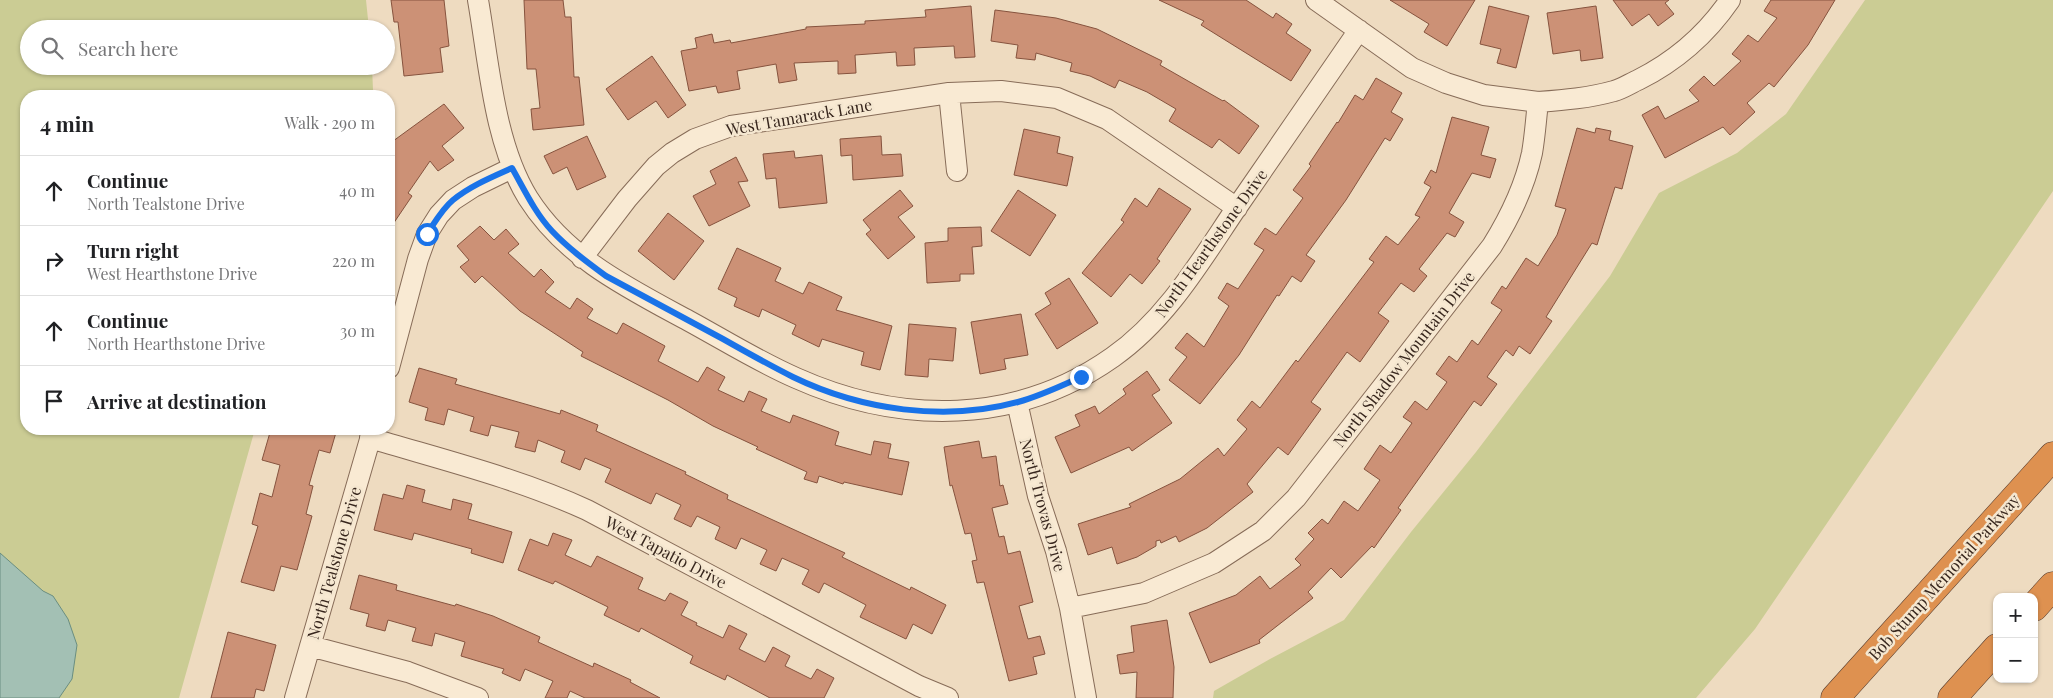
<!DOCTYPE html>
<meta charset="utf-8">
<style>
body{margin:0;font-family:"Playfair Display",serif;background:#f6f6f6;color:#202124}
.controls{position:absolute;right:15px;bottom:15px;display:grid;overflow:hidden;border-radius:10px;box-shadow:0 1px 4px #0004}
.controls button{width:45px;height:45px;display:grid;place-items:center;padding:0;border:0;border-bottom:1px solid #e0e0e0;background:#fff;color:#202124;font:25px sans-serif}
.stop{position:absolute;width:15px;height:15px;margin:-11px;border:4px solid #1a73e8;border-radius:50%;background:#fff}
.stop.end{background:#1a73e8;border-color:#fff;box-shadow:0 1px 5px #0008}
.list{margin:0;padding:0;list-style:none}
h2{display:flex;justify-content:space-between;align-items:center;height:65px;margin:0;padding:0 20px;font-size:21px}
h2 small{font-size:16px;font-weight:400;color:#757577}
.list li{display:grid;grid-template-columns:32px 1fr auto;gap:15px;align-items:center;box-sizing:border-box;height:70px;padding:0 20px;border-top:1px solid #e0e0e0}
.list b{display:block;font-size:19px;white-space:nowrap}
.list p{margin:0;font-size:16px;white-space:nowrap;color:#757577}
.list em{font-size:16px;font-style:normal;color:#757577}
.icon{flex:none;width:28px;height:28px;fill:none;stroke:currentColor;stroke-width:2;stroke-linecap:round;stroke-linejoin:round}
.map{position:relative;flex:none;width:2053px;height:698px;overflow:hidden}
.search{position:absolute;background:#fff;box-shadow:0 1px 4px #0004;left:20px;top:20px;width:375px;height:55px;display:flex;align-items:center;gap:12px;box-sizing:border-box;padding:0 18px;border-radius:28px;color:#757577;font-size:19px}
.panel{position:absolute;background:#fff;box-shadow:0 1px 4px #0004;left:20px;top:90px;width:375px;height:345px;border-radius:20px}
.map>svg:first-child{display:block}
.green{fill:#cbcc94}
.water{fill:#a3c0b4;stroke:#6a8e81}
.building{fill:#cc9176;stroke:#86533e}
.lines{fill:none;stroke-linecap:round;stroke-linejoin:round}
.street-casing{stroke:#876c58;stroke-width:22}
.highway-casing{stroke:#553b2d;stroke-width:29}
.street{stroke:#f9ead3;stroke-width:20}
.highway{stroke:#de9150;stroke-width:28}
.route{stroke:#1a73e8;stroke-width:6}
.labels{text-anchor:middle;stroke-width:5;stroke-linejoin:round;paint-order:stroke}
.street-label{font-size:16px;fill:#37261d;stroke:#f5e7d0}
</style>
<div class="map">
<svg width="2053" height="698" viewBox="0 0 2053 698">
<rect width="100%" height="100%" fill="#eedbc0"/>
<path class="green" d="M 0,0 L 366,0 L 369,29 L 29,29 L 29,66 L 372,66 L 373,90 L 370,96 L 26,96 L 26,429 L 255,429 L 179,698 L 0,698 Z
M 1865,0 L 2053,0 L 2053,191 L 1755,629 L 1696,698 L 1213,698 L 1214,691 L 1270,659 L 1344,620 L 1411,532 L 1476,452 L 1610,276 L 1659,193 L 1737,153 L 1786,114 Z"/>
<path class="water" d="M 0,553 L 43,591 L 53,596 L 68,619 L 77,645 L 72,679 L 59,698 L 0,698 Z"/>
<path class="building" d="M 391,0 L 444,0 L 449,46 L 440,48 L 443,72 L 404,76 L 398,22 L 394,22 Z
M 524,0 L 563,0 L 565,17 L 571,17 L 574,77 L 579,77 L 584,125 L 533,130 L 531,109 L 540,108 L 536,69 L 527,69 Z
M 1159,0 L 1246,0 L 1273,18 L 1276,13 L 1292,24 L 1286,33 L 1311,50 L 1291,81 L 1201,25 L 1204,21 Z
M 1390,0 L 1475,0 L 1447,46 L 1424,32 L 1429,24 Z
M 1613,0 L 1669,0 L 1665,3 L 1674,14 L 1658,26 L 1649,14 L 1632,26 Z
M 1771,0 L 1835,0 L 1808,45 L 1774,87 L 1769,83 L 1747,103 L 1755,112 L 1730,135 L 1723,127 L 1665,158 L 1642,115 L 1658,106 L 1665,119 L 1699,101 L 1689,90 L 1704,76 L 1714,86 L 1741,61 L 1732,54 L 1748,35 L 1758,42 L 1777,18 L 1764,11 Z
M 971,6 L 975,57 L 955,58 L 954,46 L 914,48 L 915,65 L 897,66 L 896,52 L 855,55 L 856,73 L 838,74 L 838,61 L 794,63 L 797,80 L 779,83 L 776,64 L 737,71 L 740,89 L 718,93 L 716,86 L 689,91 L 681,51 L 697,48 L 695,38 L 712,34 L 714,43 L 730,40 L 731,43 L 806,29 L 806,27 L 865,24 L 865,21 L 926,17 L 925,10 Z
M 1489,6 L 1529,16 L 1516,68 L 1497,63 L 1501,49 L 1480,44 Z
M 1596,6 L 1603,58 L 1581,61 L 1580,50 L 1553,54 L 1547,13 Z
M 995,10 L 1056,18 L 1097,29 L 1162,61 L 1160,65 L 1223,101 L 1224,100 L 1259,126 L 1239,154 L 1219,139 L 1212,148 L 1169,121 L 1176,109 L 1147,92 L 1119,80 L 1115,88 L 1090,76 L 1070,71 L 1072,63 L 1036,53 L 1035,60 L 1016,58 L 1018,45 L 991,41 Z
M 652,56 L 686,105 L 668,118 L 656,101 L 628,120 L 606,89 Z
M 1376,78 L 1402,93 L 1391,112 L 1403,119 L 1390,141 L 1385,138 L 1346,200 L 1306,255 L 1315,261 L 1301,282 L 1292,276 L 1279,296 L 1277,295 L 1239,355 L 1200,404 L 1169,380 L 1187,357 L 1175,348 L 1187,333 L 1204,347 L 1229,306 L 1218,298 L 1227,283 L 1238,289 L 1264,250 L 1254,244 L 1265,228 L 1276,235 L 1303,198 L 1293,190 L 1311,166 L 1309,164 L 1337,122 L 1338,123 L 1355,95 L 1363,100 Z
M 444,104 L 464,128 L 442,146 L 454,160 L 438,171 L 430,161 L 408,193 L 412,196 L 389,230 L 389,144 Z
M 1452,117 L 1489,127 L 1481,155 L 1496,159 L 1490,178 L 1472,173 L 1449,213 L 1464,222 L 1455,237 L 1447,233 L 1419,269 L 1427,276 L 1414,292 L 1401,283 L 1378,313 L 1389,321 L 1360,362 L 1347,352 L 1311,402 L 1321,409 L 1288,455 L 1278,447 L 1247,484 L 1253,492 L 1207,528 L 1179,542 L 1176,536 L 1161,543 L 1160,540 L 1156,541 L 1156,546 L 1137,557 L 1117,564 L 1112,547 L 1088,555 L 1078,524 L 1131,507 L 1129,504 L 1180,479 L 1218,448 L 1224,456 L 1247,429 L 1237,420 L 1252,401 L 1260,408 L 1296,360 L 1298,362 L 1374,262 L 1369,259 L 1386,236 L 1398,245 L 1420,217 L 1415,215 L 1431,187 L 1424,183 L 1431,170 L 1436,173 Z
M 1577,128 L 1595,133 L 1596,128 L 1611,131 L 1609,140 L 1633,146 L 1622,189 L 1615,187 L 1597,245 L 1592,243 L 1546,317 L 1552,321 L 1530,354 L 1519,346 L 1513,356 L 1506,350 L 1487,377 L 1497,384 L 1481,406 L 1474,401 L 1398,508 L 1401,510 L 1374,548 L 1372,546 L 1341,578 L 1331,568 L 1308,592 L 1313,598 L 1259,640 L 1260,643 L 1210,663 L 1189,613 L 1236,595 L 1260,576 L 1270,589 L 1301,565 L 1295,559 L 1314,539 L 1308,533 L 1322,519 L 1328,524 L 1344,501 L 1358,511 L 1380,480 L 1364,469 L 1380,445 L 1391,453 L 1412,423 L 1403,417 L 1415,401 L 1427,410 L 1447,382 L 1436,374 L 1449,356 L 1457,362 L 1472,340 L 1478,345 L 1502,310 L 1491,303 L 1502,286 L 1506,289 L 1526,258 L 1538,266 L 1557,235 L 1566,209 L 1555,206 Z
M 1024,129 L 1060,137 L 1057,153 L 1073,157 L 1067,186 L 1014,175 Z
M 587,136 L 606,177 L 577,190 L 567,167 L 553,174 L 544,156 Z
M 881,136 L 882,155 L 901,154 L 903,176 L 853,180 L 852,155 L 841,156 L 840,139 Z
M 794,151 L 795,158 L 822,155 L 827,203 L 779,208 L 776,178 L 766,179 L 763,154 Z
M 736,157 L 748,181 L 738,182 L 750,206 L 709,226 L 693,196 L 716,184 L 710,171 Z
M 1159,188 L 1191,209 L 1157,259 L 1160,261 L 1142,284 L 1130,274 L 1111,297 L 1082,273 L 1124,222 L 1121,220 L 1135,198 L 1147,207 Z
M 900,190 L 913,206 L 898,217 L 915,237 L 888,259 L 866,234 L 871,230 L 863,220 Z
M 1018,190 L 1056,215 L 1030,256 L 991,231 Z
M 668,213 L 704,241 L 674,280 L 638,251 Z
M 480,226 L 494,240 L 506,229 L 519,244 L 508,253 L 534,277 L 541,269 L 554,282 L 545,292 L 570,309 L 577,298 L 593,309 L 587,318 L 617,334 L 623,323 L 665,346 L 658,361 L 698,382 L 707,367 L 725,377 L 718,390 L 744,402 L 749,391 L 767,399 L 761,411 L 790,423 L 793,415 L 839,432 L 835,445 L 871,455 L 874,441 L 891,444 L 888,458 L 909,462 L 902,495 L 844,482 L 843,484 L 819,476 L 817,483 L 804,479 L 807,472 L 756,449 L 758,447 L 713,426 L 668,400 L 581,356 L 583,352 L 520,311 L 482,276 L 475,283 L 460,267 L 469,260 L 457,246 Z
M 981,227 L 982,246 L 972,247 L 974,274 L 960,274 L 960,281 L 927,283 L 925,243 L 948,241 L 948,228 Z
M 737,248 L 781,268 L 775,281 L 803,294 L 809,282 L 842,297 L 836,310 L 892,326 L 880,370 L 861,365 L 864,352 L 822,339 L 819,347 L 792,334 L 796,325 L 762,309 L 759,317 L 734,306 L 737,298 L 718,289 Z
M 1069,278 L 1098,323 L 1057,349 L 1035,314 L 1051,304 L 1045,293 Z
M 1021,314 L 1028,355 L 1004,359 L 1006,369 L 980,374 L 971,322 Z
M 909,324 L 956,328 L 953,361 L 929,359 L 928,377 L 905,375 Z
M 419,368 L 457,379 L 455,384 L 560,414 L 561,410 L 598,425 L 596,431 L 686,472 L 685,474 L 728,495 L 727,499 L 845,553 L 842,557 L 910,590 L 911,587 L 946,605 L 932,634 L 913,624 L 906,639 L 860,617 L 866,605 L 851,597 L 824,583 L 819,593 L 802,584 L 809,570 L 782,558 L 776,571 L 760,564 L 767,550 L 741,538 L 736,549 L 715,539 L 720,527 L 697,516 L 691,527 L 674,519 L 681,505 L 656,493 L 651,504 L 605,482 L 611,469 L 585,458 L 580,470 L 561,462 L 565,451 L 538,440 L 535,452 L 515,447 L 519,432 L 491,425 L 488,436 L 470,431 L 474,417 L 448,409 L 444,425 L 425,420 L 428,408 L 409,402 Z
M 1147,371 L 1160,390 L 1152,395 L 1172,423 L 1132,451 L 1129,447 L 1071,473 L 1055,437 L 1080,426 L 1075,415 L 1095,406 L 1099,414 L 1126,394 L 1123,389 Z
M 271,429 L 337,429 L 330,453 L 319,450 L 309,485 L 313,486 L 306,514 L 312,516 L 297,570 L 281,566 L 274,591 L 241,582 L 258,526 L 252,524 L 260,493 L 272,497 L 280,465 L 262,460 Z
M 979,441 L 982,458 L 996,456 L 1000,486 L 1003,485 L 1008,504 L 992,508 L 999,537 L 1004,536 L 1008,554 L 1020,551 L 1033,602 L 1019,606 L 1028,639 L 1040,636 L 1045,654 L 1033,657 L 1037,674 L 1009,681 L 984,582 L 977,583 L 972,561 L 977,560 L 971,533 L 965,534 L 952,485 L 950,486 L 944,447 Z
M 407,485 L 425,490 L 422,502 L 451,510 L 453,499 L 472,504 L 468,519 L 512,532 L 503,563 L 471,553 L 472,549 L 414,533 L 412,540 L 374,530 L 383,494 L 403,499 Z
M 553,533 L 572,540 L 565,555 L 591,567 L 597,556 L 643,578 L 638,589 L 665,601 L 670,593 L 688,602 L 681,615 L 697,623 L 696,625 L 723,638 L 729,625 L 747,634 L 739,649 L 765,662 L 773,647 L 790,656 L 785,666 L 811,679 L 817,669 L 834,678 L 824,698 L 770,698 L 727,675 L 725,680 L 690,663 L 693,656 L 641,628 L 639,632 L 604,615 L 608,607 L 555,581 L 553,584 L 518,570 L 530,539 L 548,546 Z
M 359,575 L 397,585 L 396,590 L 455,606 L 456,604 L 493,616 L 540,637 L 538,642 L 593,667 L 594,663 L 631,680 L 630,682 L 660,698 L 585,698 L 570,691 L 567,698 L 545,698 L 553,681 L 525,669 L 520,681 L 502,673 L 504,669 L 461,656 L 465,642 L 435,633 L 432,646 L 412,641 L 416,628 L 388,620 L 385,631 L 366,626 L 369,614 L 350,609 Z
M 1167,620 L 1174,667 L 1173,698 L 1136,698 L 1137,672 L 1120,674 L 1117,655 L 1134,652 L 1131,626 Z
M 228,632 L 276,645 L 264,691 L 256,689 L 254,698 L 211,698 Z"/>
<g class="lines">
<defs>
<path id="street" d="M 478,0 C 489,63 494,143 528,198 C 566,258 628,288 689,321 C 724,340 759,362 796,378 C 901,425 1017,425 1113,357 C 1166,320 1200,262 1235,210 C 1276,150 1318,90 1359,30
M 1316,0 L 1412,68 L 1446,83 L 1484,95 L 1538,102
M 949,93 L 957,171
M 582,258 L 627,199 L 656,166 L 672,153 L 695,139 L 731,126 L 949,93 L 1001,91 L 1057,98 L 1107,119 L 1237,208
M 389,368 L 418,259 L 427,234 L 439,215 L 453,200 L 473,187 L 512,168
M 1017,402 L 1038,496 L 1056,551 L 1070,608
M 370,438 C 443,460 517,478 587,510 L 919,686 L 948,698
M 310,646 L 408,672 L 478,698
M 295,698 L 373,429
M 1086,698 L 1070,608 L 1144,593 L 1214,563 L 1263,531 L 1296,498 L 1492,246 C 1510,217 1525,186 1532,153 C 1535,136 1536,119 1538,102 C 1564,100 1589,98 1614,91 C 1622,89 1631,83 1638,80 C 1676,61 1706,35 1730,0"/>
<path id="highway" d="M 2034,607 L 2053,586
M 1835,698 L 2053,456
M 1952,698 L 1997,648"/>
</defs>
<use href="#street" class="street-casing"/>
<use href="#highway" class="highway-casing"/>
<use href="#street" class="street"/>
<use href="#highway" class="highway"/>
</g>
<g class="lines">
<path class="route" d="M 427,234 C 435,222 442,209 453,200 C 470,186 492,177 512,168 C 524,189 535,213 552,231 C 568,248 587,262 606,276 C 645,297 684,318 723,339 C 746,352 769,365 793,377 C 861,410 945,422 1018,402 C 1040,396 1061,386 1081,377"/>
</g>
<g class="labels">
<g class="street-label">
<text transform="translate(799 117) rotate(-10)" y="6">West Tamarack Lane</text>
<text transform="translate(1211 243) rotate(-54)" y="6">North Hearthstone Drive</text>
<text transform="translate(1404 359) rotate(-52)" y="6">North Shadow Mountain Drive</text>
<text transform="translate(1043 505) rotate(75)" y="6">North Trovas Drive</text>
<text transform="translate(666 552) rotate(28)" y="6">West Tapatio Drive</text>
<text transform="translate(334 563) rotate(-74)" y="6">North Tealstone Drive</text>
<text transform="translate(1944 577) rotate(-48)" y="6">Bob Stump Memorial Parkway</text>
</g>
</g>
</svg>
<div class="controls">
<button>+</button>
<button>−</button>
</div>
<div class="stop" style="left:427px;top:234px"></div>
<div class="stop end" style="left:1081px;top:377px"></div>
<div class="search"><svg class="icon" aria-label="search" viewBox="0 0 24 24"><circle cx="10" cy="10" r="6"/><path d="M15 15l6 6"/></svg>Search here</div>
<section class="panel">
<h2>4 min<small>Walk · 290 m</small></h2>
<ul class="list">
<li><svg class="icon" aria-label="ahead" viewBox="0 0 24 24"><path d="M12 20V5M6 11l6-6 6 6"/></svg><div><b>Continue</b><p>North Tealstone Drive</p></div><em>40 m</em></li>
<li><svg class="icon" aria-label="right" viewBox="0 0 24 24"><path d="M7 20v-9h11M14 6l5 5-5 5"/></svg><div><b>Turn right</b><p>West Hearthstone Drive</p></div><em>220 m</em></li>
<li><svg class="icon" aria-label="ahead" viewBox="0 0 24 24"><path d="M12 20V5M6 11l6-6 6 6"/></svg><div><b>Continue</b><p>North Hearthstone Drive</p></div><em>30 m</em></li>
<li><svg class="icon" aria-label="arrive" viewBox="0 0 24 24"><path d="M6 21V4h12l-3 4 3 4H6"/></svg><div><b>Arrive at destination</b></div></li>
</ul>
</section>
</div>
